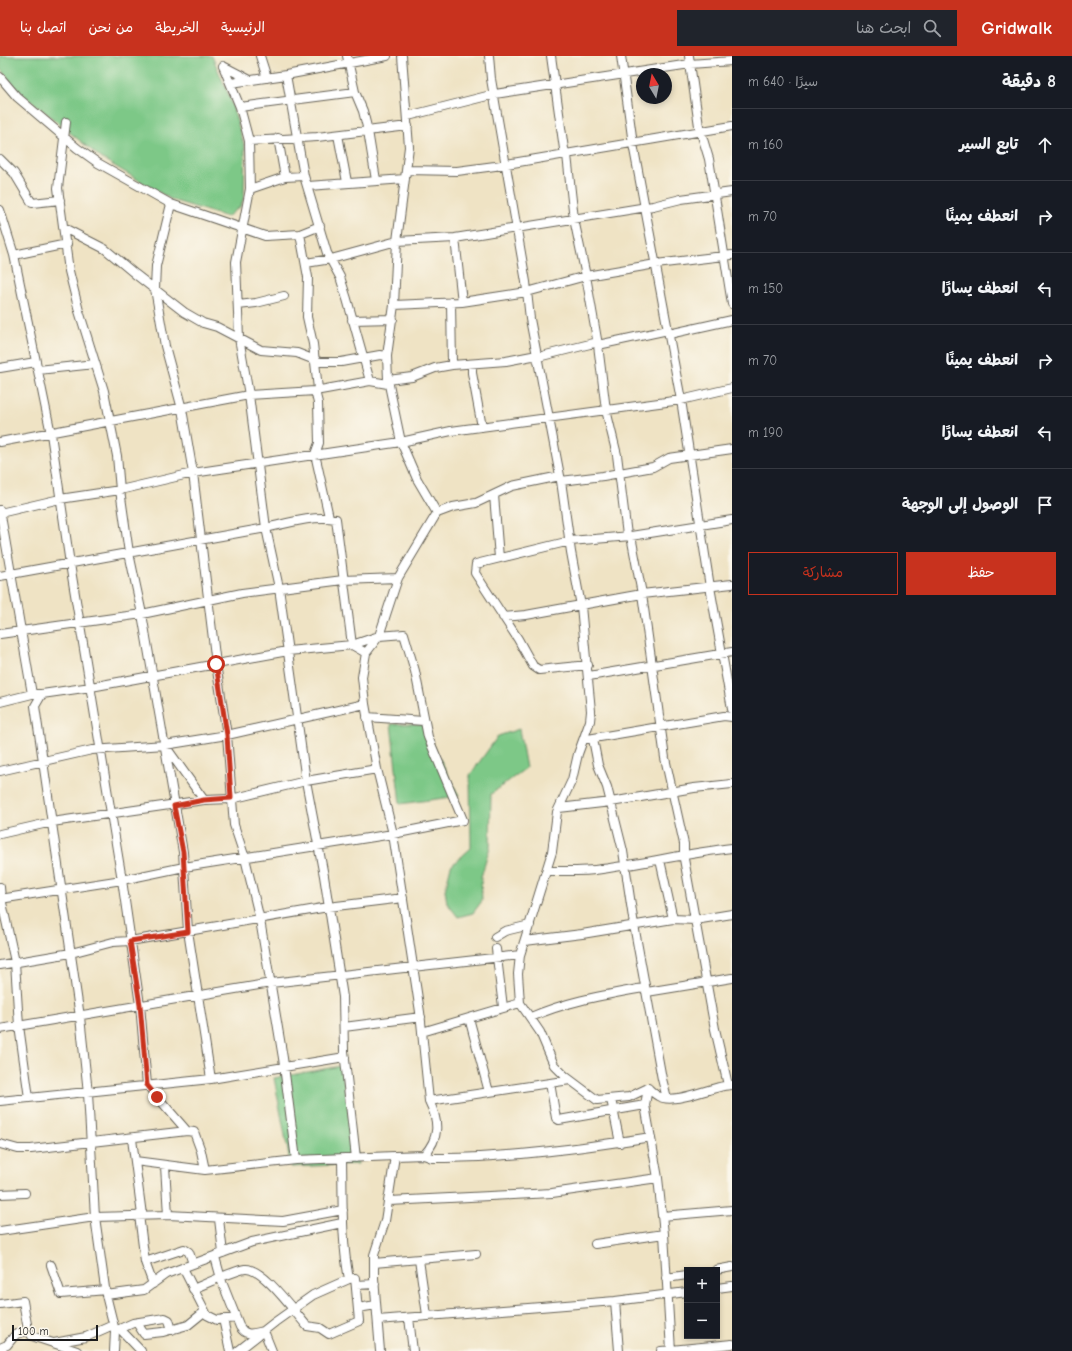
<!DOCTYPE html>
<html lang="ar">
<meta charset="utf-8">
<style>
body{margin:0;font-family:"Comic Neue","Playpen Sans Arabic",sans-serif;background:#20242c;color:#f1f3f6;direction:rtl}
.controls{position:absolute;right:12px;bottom:12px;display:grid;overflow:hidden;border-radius:0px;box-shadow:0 2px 6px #0003}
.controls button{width:36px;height:36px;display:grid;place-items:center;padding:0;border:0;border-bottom:1px solid #363941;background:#171b24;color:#f1f3f6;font:20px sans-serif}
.compass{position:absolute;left:636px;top:12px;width:36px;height:36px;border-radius:50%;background:#171b24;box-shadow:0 2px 6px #0003;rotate:350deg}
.scale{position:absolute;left:12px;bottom:10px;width:86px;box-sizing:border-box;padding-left:4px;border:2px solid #1c1c1c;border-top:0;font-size:11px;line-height:14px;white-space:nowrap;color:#1c1c1c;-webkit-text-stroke:3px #fbf7ec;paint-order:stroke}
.stop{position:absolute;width:12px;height:12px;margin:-9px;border:3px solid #c8321e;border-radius:50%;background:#fff}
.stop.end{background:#c8321e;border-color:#fff;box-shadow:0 1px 4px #0008}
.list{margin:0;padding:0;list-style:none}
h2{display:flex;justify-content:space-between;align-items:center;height:52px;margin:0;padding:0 16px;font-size:17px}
h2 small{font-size:13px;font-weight:400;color:#9ea1a6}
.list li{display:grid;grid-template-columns:26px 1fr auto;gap:12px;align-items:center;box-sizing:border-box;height:72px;padding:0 16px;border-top:1px solid #363941}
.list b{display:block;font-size:15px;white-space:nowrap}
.list em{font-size:13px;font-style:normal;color:#9ea1a6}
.actions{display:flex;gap:8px;padding:12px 16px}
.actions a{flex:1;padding:9px 0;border:1px solid #c8321e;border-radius:0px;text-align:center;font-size:14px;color:#c8321e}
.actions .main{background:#c8321e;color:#fff}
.icon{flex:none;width:22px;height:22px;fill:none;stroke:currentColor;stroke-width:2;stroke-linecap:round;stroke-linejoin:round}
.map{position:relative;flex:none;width:732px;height:1295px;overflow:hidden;direction:ltr}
header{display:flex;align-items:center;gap:24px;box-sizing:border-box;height:56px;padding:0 20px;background:#c8321e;color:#fff}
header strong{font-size:19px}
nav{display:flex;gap:22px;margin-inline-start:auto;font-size:14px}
.search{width:280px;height:36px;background:#20242c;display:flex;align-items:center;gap:10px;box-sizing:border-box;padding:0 14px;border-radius:0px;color:#9ea1a6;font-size:15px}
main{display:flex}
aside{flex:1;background:#171b24}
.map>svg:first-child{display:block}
.green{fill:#7dc887;stroke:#4c7252}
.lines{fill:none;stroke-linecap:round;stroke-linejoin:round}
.minor-casing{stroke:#666257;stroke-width:10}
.minor{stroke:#fff;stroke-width:8}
.route{stroke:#c8321e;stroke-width:5}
</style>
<header>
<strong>Gridwalk</strong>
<div class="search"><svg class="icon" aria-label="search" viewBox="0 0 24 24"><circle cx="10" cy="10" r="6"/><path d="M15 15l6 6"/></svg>ابحث هنا</div>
<nav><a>الرئيسية</a><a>الخريطة</a><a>من نحن</a><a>اتصل بنا</a></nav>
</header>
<main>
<aside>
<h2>8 دقيقة<small>سيرًا · 640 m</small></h2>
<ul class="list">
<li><svg class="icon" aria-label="ahead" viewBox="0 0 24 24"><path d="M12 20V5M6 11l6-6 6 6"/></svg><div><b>تابع السير</b></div><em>160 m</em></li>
<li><svg class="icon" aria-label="right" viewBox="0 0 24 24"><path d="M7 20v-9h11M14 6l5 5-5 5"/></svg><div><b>انعطف يمينًا</b></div><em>70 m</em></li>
<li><svg class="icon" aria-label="left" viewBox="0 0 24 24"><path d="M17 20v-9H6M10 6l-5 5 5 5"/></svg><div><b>انعطف يسارًا</b></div><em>150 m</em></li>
<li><svg class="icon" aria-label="right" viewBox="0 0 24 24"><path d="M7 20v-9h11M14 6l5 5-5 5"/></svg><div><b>انعطف يمينًا</b></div><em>70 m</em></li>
<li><svg class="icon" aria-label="left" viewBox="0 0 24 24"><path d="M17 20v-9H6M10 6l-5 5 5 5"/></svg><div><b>انعطف يسارًا</b></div><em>190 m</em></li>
<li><svg class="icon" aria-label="arrive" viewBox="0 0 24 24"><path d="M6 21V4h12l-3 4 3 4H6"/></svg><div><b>الوصول إلى الوجهة</b></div></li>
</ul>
<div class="actions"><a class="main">حفظ</a><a>مشاركة</a></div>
</aside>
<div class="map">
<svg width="732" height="1295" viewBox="0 0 732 1295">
<rect width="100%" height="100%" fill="#fbf7ec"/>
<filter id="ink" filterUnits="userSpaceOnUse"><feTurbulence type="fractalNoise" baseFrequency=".025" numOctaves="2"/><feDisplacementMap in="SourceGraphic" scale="8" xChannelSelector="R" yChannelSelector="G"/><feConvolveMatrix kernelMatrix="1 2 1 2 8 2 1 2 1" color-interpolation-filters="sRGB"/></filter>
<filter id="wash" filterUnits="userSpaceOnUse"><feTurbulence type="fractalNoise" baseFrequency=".012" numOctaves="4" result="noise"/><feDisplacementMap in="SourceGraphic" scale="16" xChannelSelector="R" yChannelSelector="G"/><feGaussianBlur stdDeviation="0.9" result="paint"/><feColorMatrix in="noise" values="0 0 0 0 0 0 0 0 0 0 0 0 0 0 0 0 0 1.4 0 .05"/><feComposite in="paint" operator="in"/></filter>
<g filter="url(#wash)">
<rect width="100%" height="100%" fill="#efe3c4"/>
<path class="green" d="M 0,0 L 212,0 L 230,42 L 245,92 L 244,141 L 241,150 L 227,161 L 172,144 L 101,102 L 20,36 L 0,13 Z
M 391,668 L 422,668 L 459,740 L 400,748 Z
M 519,673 L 526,712 L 491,738 L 490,791 L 481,821 L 482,845 L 473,857 L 458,861 L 447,847 L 445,834 L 451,810 L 471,792 L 470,719 L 498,680 Z
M 341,1010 L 358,1108 L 291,1111 L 274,1022 Z"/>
</g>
<g filter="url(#ink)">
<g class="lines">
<defs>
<path id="minor" d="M 260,0 L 267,22
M 347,0 L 355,36 L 363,55 L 368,75 L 376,124
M 402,0 L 409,91 L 397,185 L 394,249 L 387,300 L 388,324 L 401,386 L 417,423 L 437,457
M 489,0 L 491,23 L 526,226 L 530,263 L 561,425 L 571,496 L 581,550 L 591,655 L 590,665 L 578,698 L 572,724 L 557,756 L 552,796 L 520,899 L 518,918 L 520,947 L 540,976 L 554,1009 L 565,1020 L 597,1044 L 629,1041 L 648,1032 C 651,1035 654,1038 658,1040 C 675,1050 713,1029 732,1029
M 551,0 L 564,93 L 567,99 L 574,163 L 586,220 L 598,289 L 606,354 L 617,399 L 627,479
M 621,0 L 633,88 L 681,344 L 710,531 L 732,653
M 689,0 L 699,70 L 709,103 L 732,248
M 223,10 L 240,51 L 249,85 L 250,133 L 236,206 L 239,282 L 249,339 L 266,472 L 279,532 L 306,725 L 324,820 L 343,941 L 344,995 L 356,1102
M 223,10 L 250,24
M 286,19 L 304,120 L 327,197 L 340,221 L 347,243 L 370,325 L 388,328
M 0,21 L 17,41 L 77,92 L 98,107 L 171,148 L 265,180 L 300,178 L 320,170
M 231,27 L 286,19 L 387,0
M 240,51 L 355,36
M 408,60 L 495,38 L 690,8 L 732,5
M 66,66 L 58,132 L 69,215 L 79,255 L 104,335 L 117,400 L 120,434 L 129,497 L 142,558 L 183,796 L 188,875 L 211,1023
M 338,79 L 347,126
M 278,82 L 285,121
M 249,85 L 317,81 L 408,70
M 0,103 L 14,117 L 32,147 L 60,144
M 407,114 L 457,115 L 495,110 L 732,70
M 308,130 L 405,123
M 250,133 L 285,121 L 304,120
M 171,148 L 156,210 L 155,233 L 165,290 L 182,353 L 193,417 L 216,608 L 227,679 L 234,769 L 245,802 L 260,864 L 283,1002 L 296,1104
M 0,154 L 14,199 L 51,378 L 70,508 L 122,824 L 140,949 L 147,1029 L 187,1075 L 194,1076 L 201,1095 L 205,1114
M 64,172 L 105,193 L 135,218 L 184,256 L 203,267 L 217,271 L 261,294 L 297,297 L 320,306 L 341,306 L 380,299 L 387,300
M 300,178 L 308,221 L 307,261 L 313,288 L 318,333
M 455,182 L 462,246
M 14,199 L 67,188
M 306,207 L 331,203 L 397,185 L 455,182 L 653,150 L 681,143 L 732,136
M 451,246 L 452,309
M 238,249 L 256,247 L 284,240
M 394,249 L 462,246 L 527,236 L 586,220 L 656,208 L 732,199
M 352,264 L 393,263
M 669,278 L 732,264
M 472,308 L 472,317 L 482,371
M 0,312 L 36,306
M 38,314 L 95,308
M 388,324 L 412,321 L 435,312 L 452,309 L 506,305 L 532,300 L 538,301 L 594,287 L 598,289 L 668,274
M 315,335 L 318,347 L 319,387 L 315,398 L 329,461
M 0,386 L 249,339 L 315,335 L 370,325
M 561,425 L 603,420 L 653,411 L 669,402 L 732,393
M 494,439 L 499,502
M 0,454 L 32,638
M 0,457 L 60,443 L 120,434 L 193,417 L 401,386 L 451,375 L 681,344 L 732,332
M 631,480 L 642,538 L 665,702 L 684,788 L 684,803 L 715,973 L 728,1029
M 0,520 L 266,472 C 288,467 313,459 336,463 L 352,589 L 366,597
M 503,561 L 526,559 L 642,538 L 732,528
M 0,578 L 142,558 L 242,537 L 343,524 L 398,522
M 588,609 L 539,614 L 533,610 L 518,583 L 475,517 L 476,508 L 570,485 L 631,480 L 732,464
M 589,620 L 732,596
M 42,638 L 35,650 L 80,961 L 88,1037 L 95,1161 L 106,1239 L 115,1275 L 114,1295
M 0,646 L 32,638 L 42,638 L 91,631 L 288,595 L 352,589 L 379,580 L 404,578 L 415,615 L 428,681 L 463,764 L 393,778 L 184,811 L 122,824 L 0,843
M 367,661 L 424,665
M 588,683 L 724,660 L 732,661
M 593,683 L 598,709 L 607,731 L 623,795 L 634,869 L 662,1023 L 667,1042
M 166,691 L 204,744
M 0,715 L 92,694 L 165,689 L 227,679 L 365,648
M 559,752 L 611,746 L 694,732 L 732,728
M 0,778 L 52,766 L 204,744 L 231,743 L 306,725 L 377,713
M 660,804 L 673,863
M 547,815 C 565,815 584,816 602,813 C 646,807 688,797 732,792
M 0,831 L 1,842 L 15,906 L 19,970 L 29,1042
M 495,881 L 505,875 L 530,869
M 525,885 L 582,878 L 673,863 L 695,864 L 732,858
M 496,893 L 503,951
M 0,909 L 71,897 L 113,886 L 130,885 L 328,851 L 403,842
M 531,961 C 567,945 605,939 643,932 L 647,936 L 732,922
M 469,962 L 489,1036
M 344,971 L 421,961
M 0,973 L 271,927 L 520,899
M 422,976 L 520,947
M 550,1027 L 556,1062 L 559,1064 L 645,1049
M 648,1032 L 645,1049 L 658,1122 L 664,1178 L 671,1295
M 611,1043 L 620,1087
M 0,1045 L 211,1023 L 345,1001
M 429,1045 L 570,1024
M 132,1083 L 142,1159
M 0,1088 L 18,1093 L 31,1093 L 187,1075
M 424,1099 L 432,1102 L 445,1102 C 516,1101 581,1092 651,1081
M 342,1103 C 343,1145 341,1181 349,1223
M 135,1105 L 205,1114 L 296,1104 L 395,1100
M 165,1110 L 168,1159
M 0,1138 L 25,1137
M 389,1145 L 552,1137 L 658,1122
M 139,1159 L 145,1206 L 153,1228
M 662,1160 L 732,1154
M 219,1163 L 223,1197
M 0,1175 L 95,1161 L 168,1159 L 283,1165 L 343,1154
M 595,1188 L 664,1178
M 215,1201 L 222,1226 L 240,1271 C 246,1281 254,1277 264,1275 L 272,1295
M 419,1204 L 427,1259
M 145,1206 L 184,1193 L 189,1196 L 193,1208
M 374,1207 L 476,1198
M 51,1209 L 61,1238 L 106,1234
M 183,1212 L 207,1259 L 217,1264 L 236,1262
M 716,1214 L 732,1211
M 666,1222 L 687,1219
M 356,1229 L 375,1228
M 717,1232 L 732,1230
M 193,1233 C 205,1228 233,1215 245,1213 C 263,1211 295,1257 307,1270 L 320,1272 L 329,1278 L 359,1265 L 355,1222 L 349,1223 L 313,1239 L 275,1266 L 238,1295
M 106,1239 L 144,1234 L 166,1218 L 252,1186 L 342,1167
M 615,1245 L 619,1295
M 0,1248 L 23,1245 L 28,1274 L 32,1280 L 77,1295
M 358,1252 L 376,1249
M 409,1262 L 413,1295
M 223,1263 L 230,1295
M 378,1264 L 615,1245 L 687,1236
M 137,1267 L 144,1278 L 163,1276 L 188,1269 L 204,1256
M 120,1273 L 141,1295
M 115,1275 L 133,1267 L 165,1262 L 169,1264 L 172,1274
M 54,1287 L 86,1281 L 113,1269
M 0,1292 L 7,1289 L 16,1278 L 29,1275
M 380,1295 L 374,1222 L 374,1199 L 385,1165 L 395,1100 L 424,1099 C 440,1082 439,1065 429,1045 L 420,956 L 393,778 L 377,713 L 365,648 L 362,621 L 366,597 L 379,580 L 398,522 L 437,457 L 453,451 L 476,447 L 512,430 L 560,420
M 661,1295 L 732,1288"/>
</defs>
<use href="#minor" class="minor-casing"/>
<use href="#minor" class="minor"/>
</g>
</g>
<g class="lines" filter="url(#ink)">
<path class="route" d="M 157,1041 L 147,1029 L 140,949 L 130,885 L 188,876 L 183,796 L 174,750 L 204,744 L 231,742 L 227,679 L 216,608"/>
</g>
</svg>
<div class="controls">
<button>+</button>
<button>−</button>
</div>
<svg class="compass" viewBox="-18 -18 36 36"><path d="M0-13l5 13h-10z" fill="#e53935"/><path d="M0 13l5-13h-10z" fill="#9ea1a6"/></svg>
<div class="scale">100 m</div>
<div class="stop" style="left:216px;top:608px"></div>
<div class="stop end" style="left:157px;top:1041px"></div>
</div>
</main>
